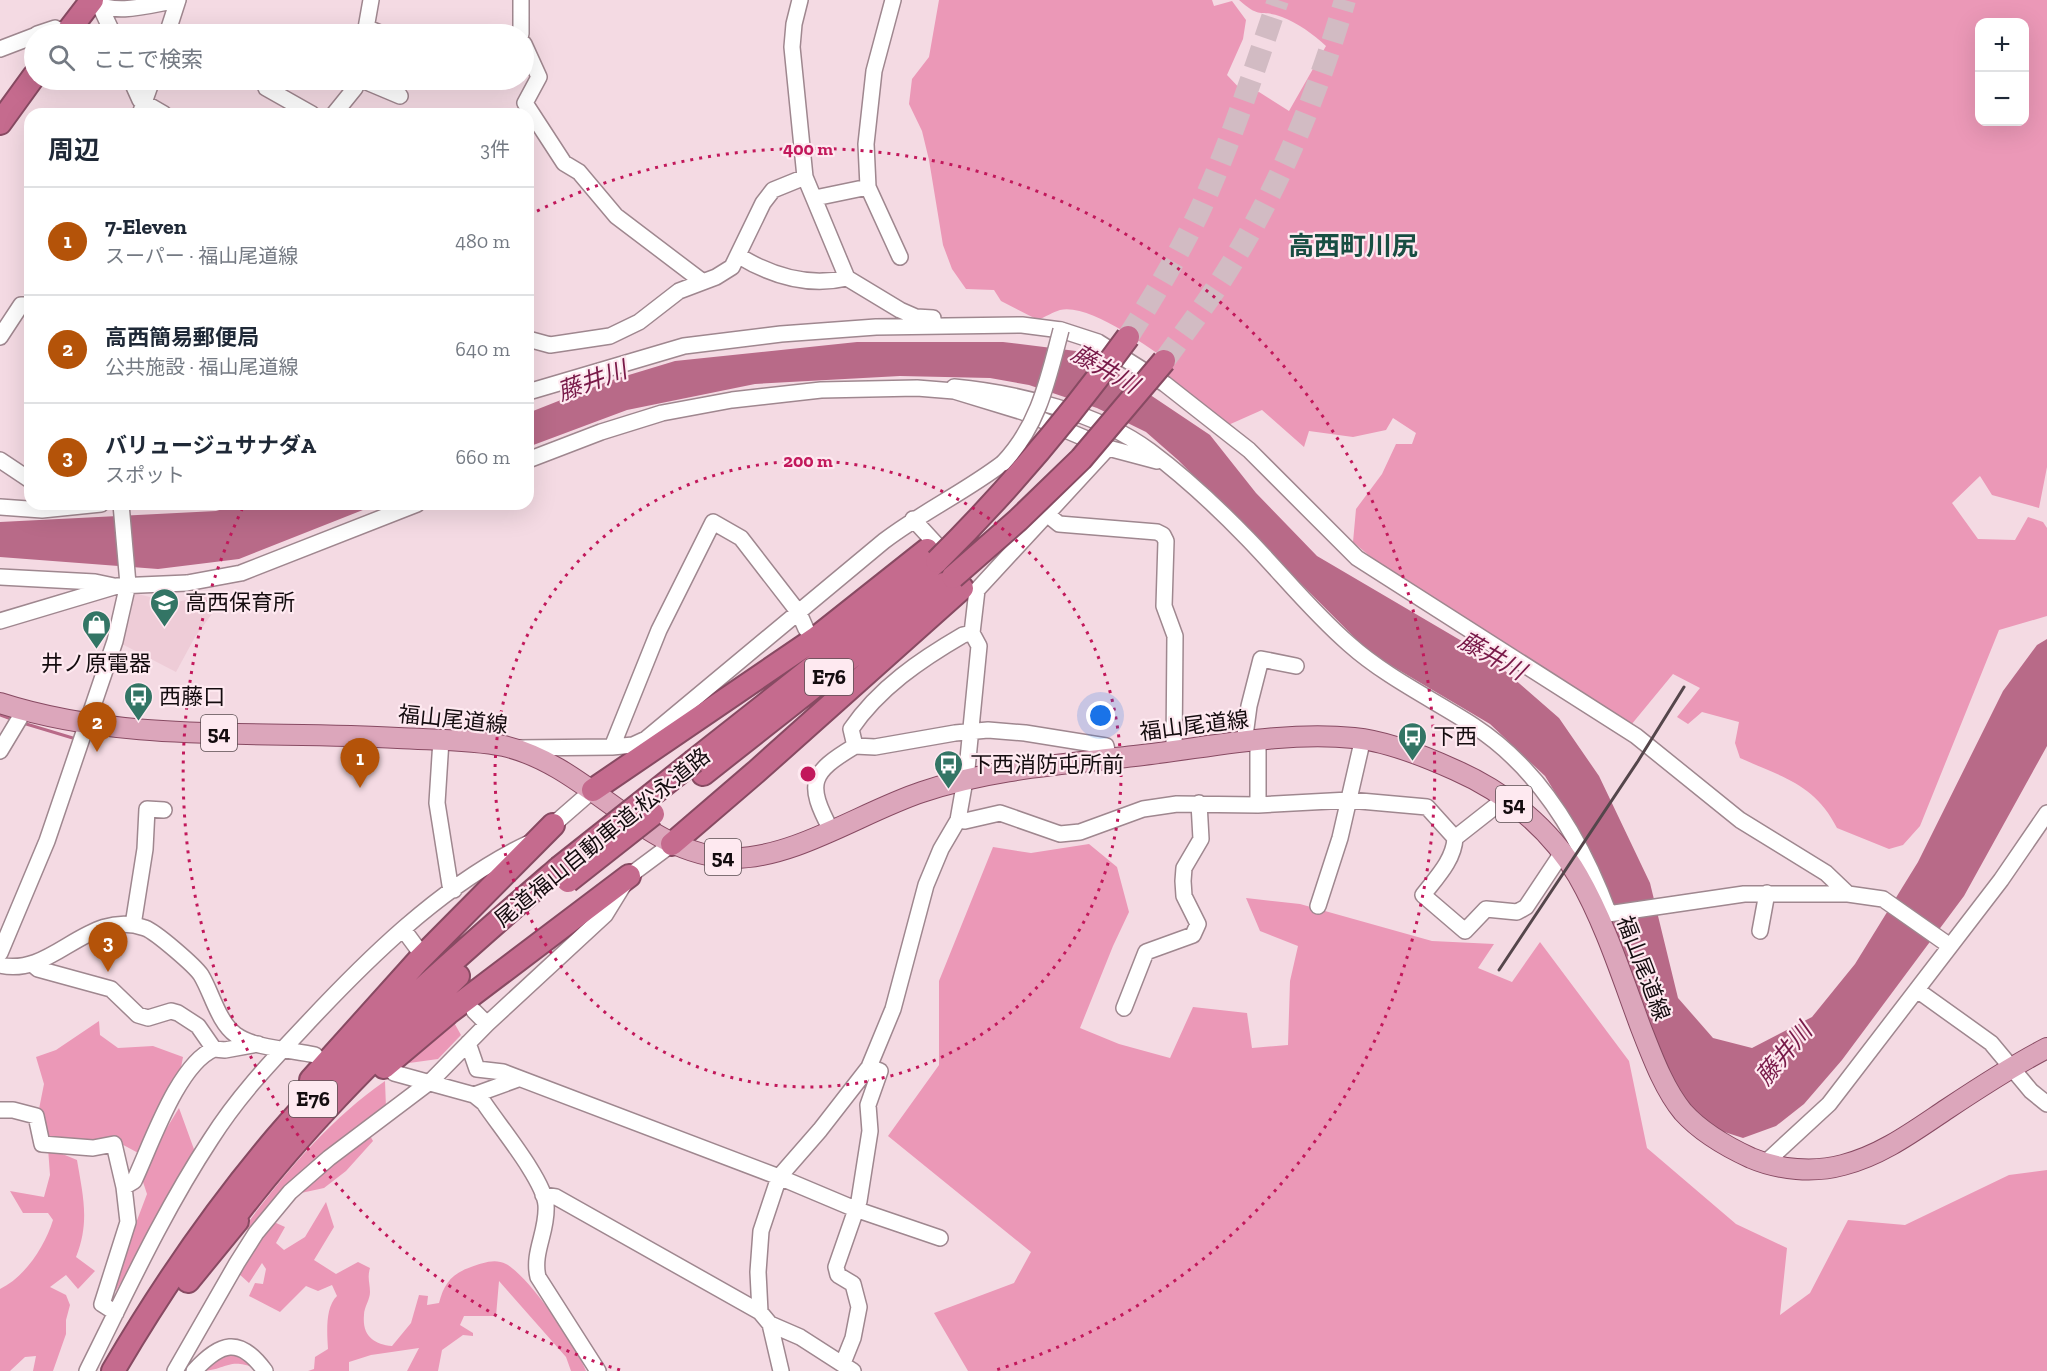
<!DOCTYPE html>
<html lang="ja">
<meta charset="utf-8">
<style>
body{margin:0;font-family:"Zilla Slab","Noto Sans JP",serif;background:#f2f2f3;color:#1f2937}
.controls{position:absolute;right:18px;top:18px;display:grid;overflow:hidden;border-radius:12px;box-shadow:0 6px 24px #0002}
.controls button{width:54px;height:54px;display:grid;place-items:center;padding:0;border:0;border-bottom:2px solid #e0e1e3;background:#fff;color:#1f2937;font:30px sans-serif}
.you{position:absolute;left:1101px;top:716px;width:21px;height:21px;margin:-15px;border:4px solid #fff;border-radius:50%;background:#1a73e8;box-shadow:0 0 0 9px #1a73e833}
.badge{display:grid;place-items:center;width:39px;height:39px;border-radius:50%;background:#b45309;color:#fff;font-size:20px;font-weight:700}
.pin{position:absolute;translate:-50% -50px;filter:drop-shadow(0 2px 3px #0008)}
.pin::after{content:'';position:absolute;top:32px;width:21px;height:18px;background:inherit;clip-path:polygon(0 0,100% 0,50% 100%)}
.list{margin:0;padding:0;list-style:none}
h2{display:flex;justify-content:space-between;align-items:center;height:78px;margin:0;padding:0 24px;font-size:26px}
h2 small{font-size:20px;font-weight:400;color:#747a83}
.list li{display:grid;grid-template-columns:39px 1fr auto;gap:18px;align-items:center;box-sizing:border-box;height:108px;padding:0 24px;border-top:2px solid #e0e1e3}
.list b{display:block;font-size:22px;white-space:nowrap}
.list p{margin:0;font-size:20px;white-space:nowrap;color:#747a83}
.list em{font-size:20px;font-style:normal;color:#747a83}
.icon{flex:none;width:33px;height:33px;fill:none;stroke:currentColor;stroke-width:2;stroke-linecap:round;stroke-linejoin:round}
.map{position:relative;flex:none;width:2047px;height:1371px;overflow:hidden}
.search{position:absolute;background:#fff;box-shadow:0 6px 24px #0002;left:24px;top:24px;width:510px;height:66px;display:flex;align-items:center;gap:15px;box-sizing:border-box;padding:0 21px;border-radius:33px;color:#747a83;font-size:22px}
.panel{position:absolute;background:#fff;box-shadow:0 6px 24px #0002;left:24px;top:108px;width:510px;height:402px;border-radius:18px}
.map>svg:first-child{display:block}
.built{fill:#eeccd7}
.forest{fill:#eb98b7;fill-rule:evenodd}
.water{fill:#b86a88}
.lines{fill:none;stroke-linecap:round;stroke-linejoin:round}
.stream{stroke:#b86a88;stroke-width:3}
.highway-tunnel{stroke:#d2bbc3;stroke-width:22;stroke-dasharray:22 11;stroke-linecap:butt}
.minor-casing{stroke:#9f878f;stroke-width:18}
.major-casing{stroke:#874a62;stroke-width:22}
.highway-casing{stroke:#874a62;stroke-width:26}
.minor{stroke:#fff;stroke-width:15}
.major{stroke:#dca6bb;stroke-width:20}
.highway{stroke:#c56b8e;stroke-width:22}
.rail{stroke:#54464b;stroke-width:3}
.minor-bridge-casing{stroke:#9f878f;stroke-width:18;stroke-linecap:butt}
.highway-bridge-casing{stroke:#874a62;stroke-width:26;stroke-linecap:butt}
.minor-bridge{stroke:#fff;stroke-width:15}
.highway-bridge{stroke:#c56b8e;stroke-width:22}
.ring{fill:none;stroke:#c2185b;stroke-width:3;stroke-dasharray:3 6}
.labels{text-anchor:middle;stroke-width:4.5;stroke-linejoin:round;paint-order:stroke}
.shield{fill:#fee9f0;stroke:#5a4e52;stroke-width:1.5}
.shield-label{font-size:21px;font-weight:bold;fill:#140c0f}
.poi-label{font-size:22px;fill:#140c0f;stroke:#fee9f0;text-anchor:start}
.street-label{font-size:22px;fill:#140c0f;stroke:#fee9f0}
.water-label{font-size:24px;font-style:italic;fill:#781948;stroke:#fee9f0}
.quarter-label{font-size:26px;font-weight:bold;fill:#184e42;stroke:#fee9f0}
.centre{fill:#c2185b;stroke:#fee9f0;stroke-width:3}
.ring-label{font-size:18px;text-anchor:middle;font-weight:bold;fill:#c2185b;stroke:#fee9f0;stroke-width:4.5;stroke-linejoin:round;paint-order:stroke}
</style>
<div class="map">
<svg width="2047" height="1371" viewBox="0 0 2047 1371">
<rect width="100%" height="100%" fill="#f4dae3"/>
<path class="built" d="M 219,591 L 225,596 L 195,637 L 176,672 L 120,643 L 130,618 L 134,593 L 174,603 Z"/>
<path class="forest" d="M 939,0 L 1212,0 L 1214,6 L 1232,1 L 1246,20 L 1243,39 L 1227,75 L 1246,95 L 1259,92 L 1289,111 L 1326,46 C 1313,34 1298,23 1282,17 C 1259,8 1263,21 1239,0 L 2047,0 L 2047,467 L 2039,508 L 1992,495 L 1980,476 L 1952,503 L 1978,539 L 2015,540 L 2028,517 L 2043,522 L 2047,528 L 2047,616 L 1999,630 L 1920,826 L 1903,845 L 1889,849 L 1837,828 C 1815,784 1782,777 1740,758 L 1735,743 L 1739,722 L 1702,712 L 1688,724 L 1677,717 L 1700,688 L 1673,674 L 1631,725 L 1398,580 L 1353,542 L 1356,509 L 1382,474 L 1396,444 L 1412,444 L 1416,433 L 1393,418 L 1386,430 L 1353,437 L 1309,431 L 1304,447 L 1262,410 L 1226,426 L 1166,374 L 1173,364 C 1149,348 1090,303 1060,310 C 1053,312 1045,317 1038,320 L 1001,301 L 994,290 L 966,289 L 952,269 L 943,245 L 929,160 L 922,131 L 909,104 L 912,79 L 929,57 ZM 1980,22 L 2024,22 L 2024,122 L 1980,122 Z
M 1089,844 L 1117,867 L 1129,912 L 1113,946 L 1080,1028 L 1119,1044 L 1170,1058 L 1193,1007 L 1247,1013 L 1252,1048 L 1288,1045 L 1290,981 L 1298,946 L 1260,931 L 1246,898 L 1300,904 L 1432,941 L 1494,944 L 1478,968 L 1512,982 L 1540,942 L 1629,1061 L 1647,1148 L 1736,1224 L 1787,1248 L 1780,1315 L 1810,1293 L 1848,1220 L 1905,1225 L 2009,1175 L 2047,1170 L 2047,1371 L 968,1371 L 934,1313 L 1014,1283 L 1031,1252 L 888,1136 L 939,1065 L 939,981 L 993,847 L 1031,853 Z
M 452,1019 L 461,1035 L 438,1059 L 402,1064 Z
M 99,1021 L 100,1035 L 118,1048 L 153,1046 L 183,1057 L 179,1078 L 142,1155 L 114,1140 L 45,1143 L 38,1114 L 44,1084 L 36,1057 L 56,1050 Z
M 385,1081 L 386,1108 L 253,1232 L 244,1228 C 283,1175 330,1119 385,1081 Z
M 179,1108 L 195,1152 L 116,1291 L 114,1281 L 147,1194 L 142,1179 L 146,1162 Z
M 368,1132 L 373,1141 L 346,1171 L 324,1188 L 301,1193 L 299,1189 Z
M 48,1148 L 77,1160 C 83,1196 90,1222 76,1257 L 95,1271 L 78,1289 L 66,1275 L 50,1287 L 66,1295 L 70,1305 L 66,1320 L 66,1334 L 53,1371 L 33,1371 L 36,1356 L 25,1357 L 10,1371 L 0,1371 L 0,1289 C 25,1277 45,1246 53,1220 L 48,1213 L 23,1213 L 10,1191 L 44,1197 L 50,1175 Z
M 326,1202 L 334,1227 L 314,1260 L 336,1274 L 358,1262 L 370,1268 C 367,1278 370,1283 370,1292 C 370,1300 364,1307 364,1315 C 362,1336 374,1344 392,1346 L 411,1323 L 419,1295 L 428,1296 L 427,1305 L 439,1303 C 444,1284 451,1274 471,1267 C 482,1263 495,1258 506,1264 C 529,1276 577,1347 586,1371 L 571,1371 L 566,1357 L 499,1281 L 496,1316 L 464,1316 L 460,1325 L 473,1333 L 473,1336 L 463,1335 L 442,1350 L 438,1371 L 407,1371 L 419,1348 L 371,1355 L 349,1362 L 349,1371 L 308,1371 L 314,1369 L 315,1357 L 328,1349 C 327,1333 325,1307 337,1296 L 332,1285 L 318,1291 L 306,1286 L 280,1312 L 249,1296 L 255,1283 L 263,1284 L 266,1269 L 262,1263 L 249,1283 L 238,1273 L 274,1222 L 285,1227 L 276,1243 L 284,1250 L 305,1237 Z
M 224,1352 L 241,1355 L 255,1368 C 227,1357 226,1371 200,1371 Z"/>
<path class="water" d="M 857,342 L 1003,342 L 1076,351 L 1122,376 L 1210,435 L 1256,493 L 1317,556 L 1489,657 L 1559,718 L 1599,776 L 1650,883 L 1678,998 L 1713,1038 L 1752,1048 L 1812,1017 L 1855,964 L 1918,862 L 2003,691 L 2037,645 L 2047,639 L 2047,746 L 1964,896 L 1842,1060 L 1804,1104 L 1776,1126 L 1743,1138 L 1709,1127 L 1682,1096 L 1658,1054 L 1568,814 L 1545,776 L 1490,724 L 1370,653 L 1178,460 L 1146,432 L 1097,408 L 1029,385 L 990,378 L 900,376 L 755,384 L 627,410 L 528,447 L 528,413 L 609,381 L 675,361 Z
M 240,504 L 378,504 L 239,559 L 158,569 L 0,557 L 0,522 L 216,511 Z"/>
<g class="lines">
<path class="stream" d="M 0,715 L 14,720
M 23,723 L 76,739"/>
<path class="highway-tunnel" d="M 1128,337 C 1154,296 1179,254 1200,210 C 1231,142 1254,71 1278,0
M 1164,361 C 1184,333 1204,307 1222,279 C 1277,193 1317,97 1345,0"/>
<defs>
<path id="minor" d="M 800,0 L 794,24 L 792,47 L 805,177 L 847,278 L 900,310 L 916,317 L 933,318
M 92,1 C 114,17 153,4 178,0
M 101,8 L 113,34
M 366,27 L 382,34
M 37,34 L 55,28 L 66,34
M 167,34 L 178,0
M 365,34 L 371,0
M 521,34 L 521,0
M 524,44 L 539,77 L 525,103 L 564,163 L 579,172 L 616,216 L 703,282
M 0,49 L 34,36
M 131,80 L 140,100 L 164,114
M 362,80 L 400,96
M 266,88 L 312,114
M 140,114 L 152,80
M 334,114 L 355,88 L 358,80
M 868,187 L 900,257
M 815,198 L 868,187 L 866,144 L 874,71 L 893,0
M 739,256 C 772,276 809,287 847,278
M 0,337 L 21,305 L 30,305
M 528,339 L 550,345 L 610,336 L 639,322 L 679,291 L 716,277 L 732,267 L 763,203 L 773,190 L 805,177
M 954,391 L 954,387 C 1017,393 1099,413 1150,451 C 1185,477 1218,508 1248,539 C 1282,574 1312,612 1349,644 C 1386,677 1432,699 1474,726 C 1540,769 1582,841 1609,914
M 528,392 L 684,346 L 781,334 L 876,327 L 1022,325 L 1061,330 L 1098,342 L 1165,384 L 1249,450 L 1357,558 L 1636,736 L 1740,820 L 1826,873 L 1848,894
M 0,460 L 30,480
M 528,460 L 601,432 L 662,413 L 732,400 L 821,390 L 917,388 L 954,391 L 1023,412 L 1108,448 L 1157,461
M 0,507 L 42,510 L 101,504
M 1048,515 L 1059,524 L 1157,532 L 1163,535 L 1166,541 L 1164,606 L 1175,636 L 1174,751
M 913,519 L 945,554
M 0,577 L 95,582 L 114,586
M 0,621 L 117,586 L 187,583 L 241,573 L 417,504
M 972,633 L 963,635 C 920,660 879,688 851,729 L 855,746 L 875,747 L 955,733 L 988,730 L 1025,733 L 1106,746 L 1109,759
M 441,740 L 437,803 L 450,885 L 454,890
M 1244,743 L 1249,706 L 1261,659 L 1296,666
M 612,747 L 659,630 L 713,522 L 741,538 L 799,613 L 806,629
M 517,748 L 612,747 L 633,745 L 646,739 L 884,541 C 922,512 965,492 1003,463
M 0,751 L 24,711
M 1258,805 L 1258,741
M 958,820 L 965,821 L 1000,813 L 1060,834 L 1080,832 L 1143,809 L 1177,804 L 1258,805 L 1349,800 L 1427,807 L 1455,838 C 1454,860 1436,878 1423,895 L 1465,931 L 1486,909 L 1517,912 L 1526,907 L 1562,853
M 831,830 C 806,783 810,773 855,746
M 546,831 L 593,790
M 1455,838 L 1497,805 L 1504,796
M 1318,906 L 1340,838 L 1363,738
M 1601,915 L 1744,894 L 1848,894 L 1883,899 L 1950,946
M 133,925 L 145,849 L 147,809 L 164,810
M 403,929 L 417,948
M 1760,931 L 1767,893
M 0,953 L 47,841 L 115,641 L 128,584 L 121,504
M 32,964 L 38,969 L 111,989 L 138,1015 L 148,1018 L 171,1011 L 178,1013 L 198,1026 L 214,1049 L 225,1050 L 258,1044
M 0,965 C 53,978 88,907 145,928 C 156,932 195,966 201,975 C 212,993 218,1022 236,1035 C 253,1048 293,1050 315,1055
M 1917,990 L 1991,1043 L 2031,1091 L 2047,1104
M 1124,1008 L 1146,952 L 1193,935 L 1198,924 L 1184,896 L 1183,881 L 1184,868 L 1201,839 L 1199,803
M 474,1011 L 487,1024
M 468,1043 L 477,1069 L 503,1072 L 779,1177 L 855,1209 L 940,1238
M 394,1073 L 474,1095 L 484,1103 C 500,1127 544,1180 546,1205 C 548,1231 532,1252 538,1277 L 598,1371
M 474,1095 L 518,1079
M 0,1110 L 13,1110 L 36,1116 L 42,1144 L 93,1148 L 114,1144 L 124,1187 L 128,1222 L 102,1304 L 116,1313
M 1764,1164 L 1829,1104 L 2001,880 L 2047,813
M 124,1187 L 134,1181 C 151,1145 178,1064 214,1049
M 543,1195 L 556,1197 L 760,1312 L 770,1324 L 781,1371
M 760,1312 L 758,1272 L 761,1231 L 779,1177 L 820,1130 L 869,1067 L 893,1009 L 926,885 L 941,849 L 958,820 L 967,769 L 979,646 L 972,633 L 977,590 L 1108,448
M 770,1324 L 800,1337 L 853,1371
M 843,1363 L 853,1338 L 859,1307 L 853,1284 L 838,1275 L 836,1267 L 859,1201 L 870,1131 L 868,1105 L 880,1071 L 869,1067
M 87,1371 C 126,1293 163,1212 211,1139 C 237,1098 267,1066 300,1031 C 365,961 440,886 527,844
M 175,1371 L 237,1263 L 256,1233 L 290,1192 L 329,1158 L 431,1081 L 487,1024 L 605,915 L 629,876 L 672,844
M 194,1371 C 220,1343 239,1335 265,1371"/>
<path id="major" d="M 0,703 C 127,744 267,730 398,738 C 433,740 470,739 504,746 C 590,766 644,857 734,858 C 795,858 864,811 922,792 C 992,768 1069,764 1143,755 C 1211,747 1284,731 1354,738 C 1387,741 1424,756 1455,770 C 1505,792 1550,828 1578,876 C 1605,923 1622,977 1641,1028 C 1652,1056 1664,1089 1683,1112 C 1701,1132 1727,1147 1751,1158 C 1779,1170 1814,1173 1843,1165 C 1882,1155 1914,1131 1947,1109 C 1980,1087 2012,1066 2047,1048"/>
<path id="highway" d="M 66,34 L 92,0
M 0,123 L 34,76
M 694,761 L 851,637 L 937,561
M 703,774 L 944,584
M 593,790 L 816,638 L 927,550
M 672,844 L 757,771 L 962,588
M 384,1067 L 448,1013 L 629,876
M 311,1080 L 418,961 L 553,825
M 225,1230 C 293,1137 376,1056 458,976
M 188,1281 L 237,1221
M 113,1371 C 161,1289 216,1209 277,1137 C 362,1038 461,953 559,868"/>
</defs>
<use href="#minor" class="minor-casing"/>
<use href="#major" class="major-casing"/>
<use href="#highway" class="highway-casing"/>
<use href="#minor" class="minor"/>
<use href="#major" class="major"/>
<use href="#highway" class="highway"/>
<path class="rail" d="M 1499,970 L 1638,761 L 1684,687"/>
<defs>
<path id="minor-bridge" d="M 1003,463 C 1039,425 1048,379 1061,330"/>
<path id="highway-bridge" d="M 937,561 C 1008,491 1070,417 1128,337
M 953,577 L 1018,520 L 1081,459 L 1164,361
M 559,868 L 694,761
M 568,881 L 653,814"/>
</defs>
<use href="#minor-bridge" class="minor-bridge-casing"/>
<use href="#highway-bridge" class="highway-bridge-casing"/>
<use href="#minor-bridge" class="minor-bridge"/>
<use href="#highway-bridge" class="highway-bridge"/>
</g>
<g class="ring">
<circle cx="808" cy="774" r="313"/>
<path d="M620 1370A625 625 0 0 1 244 505M529 215A625 625 0 1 1 996 1370"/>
</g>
<defs>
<symbol id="school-pin" viewBox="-11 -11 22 30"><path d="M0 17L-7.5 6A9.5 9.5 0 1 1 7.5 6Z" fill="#337565" stroke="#fee9f0"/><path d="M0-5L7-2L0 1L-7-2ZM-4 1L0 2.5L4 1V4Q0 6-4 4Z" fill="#fff"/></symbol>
<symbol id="shop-pin" viewBox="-11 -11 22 30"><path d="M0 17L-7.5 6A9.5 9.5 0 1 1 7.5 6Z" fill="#337565" stroke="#fee9f0"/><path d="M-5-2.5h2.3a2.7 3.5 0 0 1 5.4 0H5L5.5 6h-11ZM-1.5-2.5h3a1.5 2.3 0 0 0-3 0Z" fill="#fff"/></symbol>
<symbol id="bus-pin" viewBox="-11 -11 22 30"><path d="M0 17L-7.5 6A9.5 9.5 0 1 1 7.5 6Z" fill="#337565" stroke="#fee9f0"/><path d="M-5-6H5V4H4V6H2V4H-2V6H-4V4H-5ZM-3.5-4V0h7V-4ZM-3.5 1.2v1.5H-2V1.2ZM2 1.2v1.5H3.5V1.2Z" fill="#fff"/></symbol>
</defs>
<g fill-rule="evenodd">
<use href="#school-pin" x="148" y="586" width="33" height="45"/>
<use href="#shop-pin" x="80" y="608" width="33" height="45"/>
<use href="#bus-pin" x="122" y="680" width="33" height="45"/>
<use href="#bus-pin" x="1396" y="720" width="33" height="45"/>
<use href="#bus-pin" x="932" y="748" width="33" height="45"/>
</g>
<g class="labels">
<g class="shield">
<rect x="805" y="659" width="48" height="36" rx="4.5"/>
<rect x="201" y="715" width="36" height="36" rx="4.5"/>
<rect x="1496" y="786" width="36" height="36" rx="4.5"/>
<rect x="705" y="839" width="36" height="36" rx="4.5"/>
<rect x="289" y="1081" width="48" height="36" rx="4.5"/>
</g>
<g class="shield-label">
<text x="829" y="684">E76</text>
<text x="219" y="740">54</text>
<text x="1514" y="811">54</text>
<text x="723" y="864">54</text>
<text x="313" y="1106">E76</text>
</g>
<g class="poi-label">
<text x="185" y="610">高西保育所</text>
<text x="96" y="671" text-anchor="middle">井ノ原電器</text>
<text x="159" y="704">西藤口</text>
<text x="1433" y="744">下西</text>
<text x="970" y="772">下西消防屯所前</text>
</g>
<g class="street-label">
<text transform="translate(453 719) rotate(6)" y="8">福山尾道線</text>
<text transform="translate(1194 725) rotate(-7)" y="8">福山尾道線</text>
<text transform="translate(602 837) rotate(-39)" y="8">尾道福山自動車道;松永道路</text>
<text transform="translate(1644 968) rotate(69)" y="8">福山尾道線</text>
</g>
<g class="water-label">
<text transform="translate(1105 369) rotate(30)" y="8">藤井川</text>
<text transform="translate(592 381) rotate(-20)" y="8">藤井川</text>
<text transform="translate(1492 656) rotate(29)" y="8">藤井川</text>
<text transform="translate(1784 1054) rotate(-50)" y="8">藤井川</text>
</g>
<g class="quarter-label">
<text x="1353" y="255">高西町川尻</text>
</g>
</g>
<circle cx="808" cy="774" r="9" class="centre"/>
<g class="ring-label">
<text x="808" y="155">400 m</text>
<text x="808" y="467">200 m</text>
</g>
</svg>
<div class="controls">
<button>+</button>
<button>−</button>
</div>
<div class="you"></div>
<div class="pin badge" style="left:360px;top:788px">1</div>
<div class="pin badge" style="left:97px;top:752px">2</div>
<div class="pin badge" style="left:108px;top:972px">3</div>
<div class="search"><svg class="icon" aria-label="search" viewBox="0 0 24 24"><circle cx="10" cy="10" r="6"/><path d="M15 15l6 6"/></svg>ここで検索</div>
<section class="panel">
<h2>周辺<small>3件</small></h2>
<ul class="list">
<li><span class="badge">1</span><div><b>7-Eleven</b><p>スーパー · 福山尾道線</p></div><em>480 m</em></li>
<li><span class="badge">2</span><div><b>高西簡易郵便局</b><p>公共施設 · 福山尾道線</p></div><em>640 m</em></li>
<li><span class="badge">3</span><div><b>バリュージュサナダA</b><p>スポット</p></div><em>660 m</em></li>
</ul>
</section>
</div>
